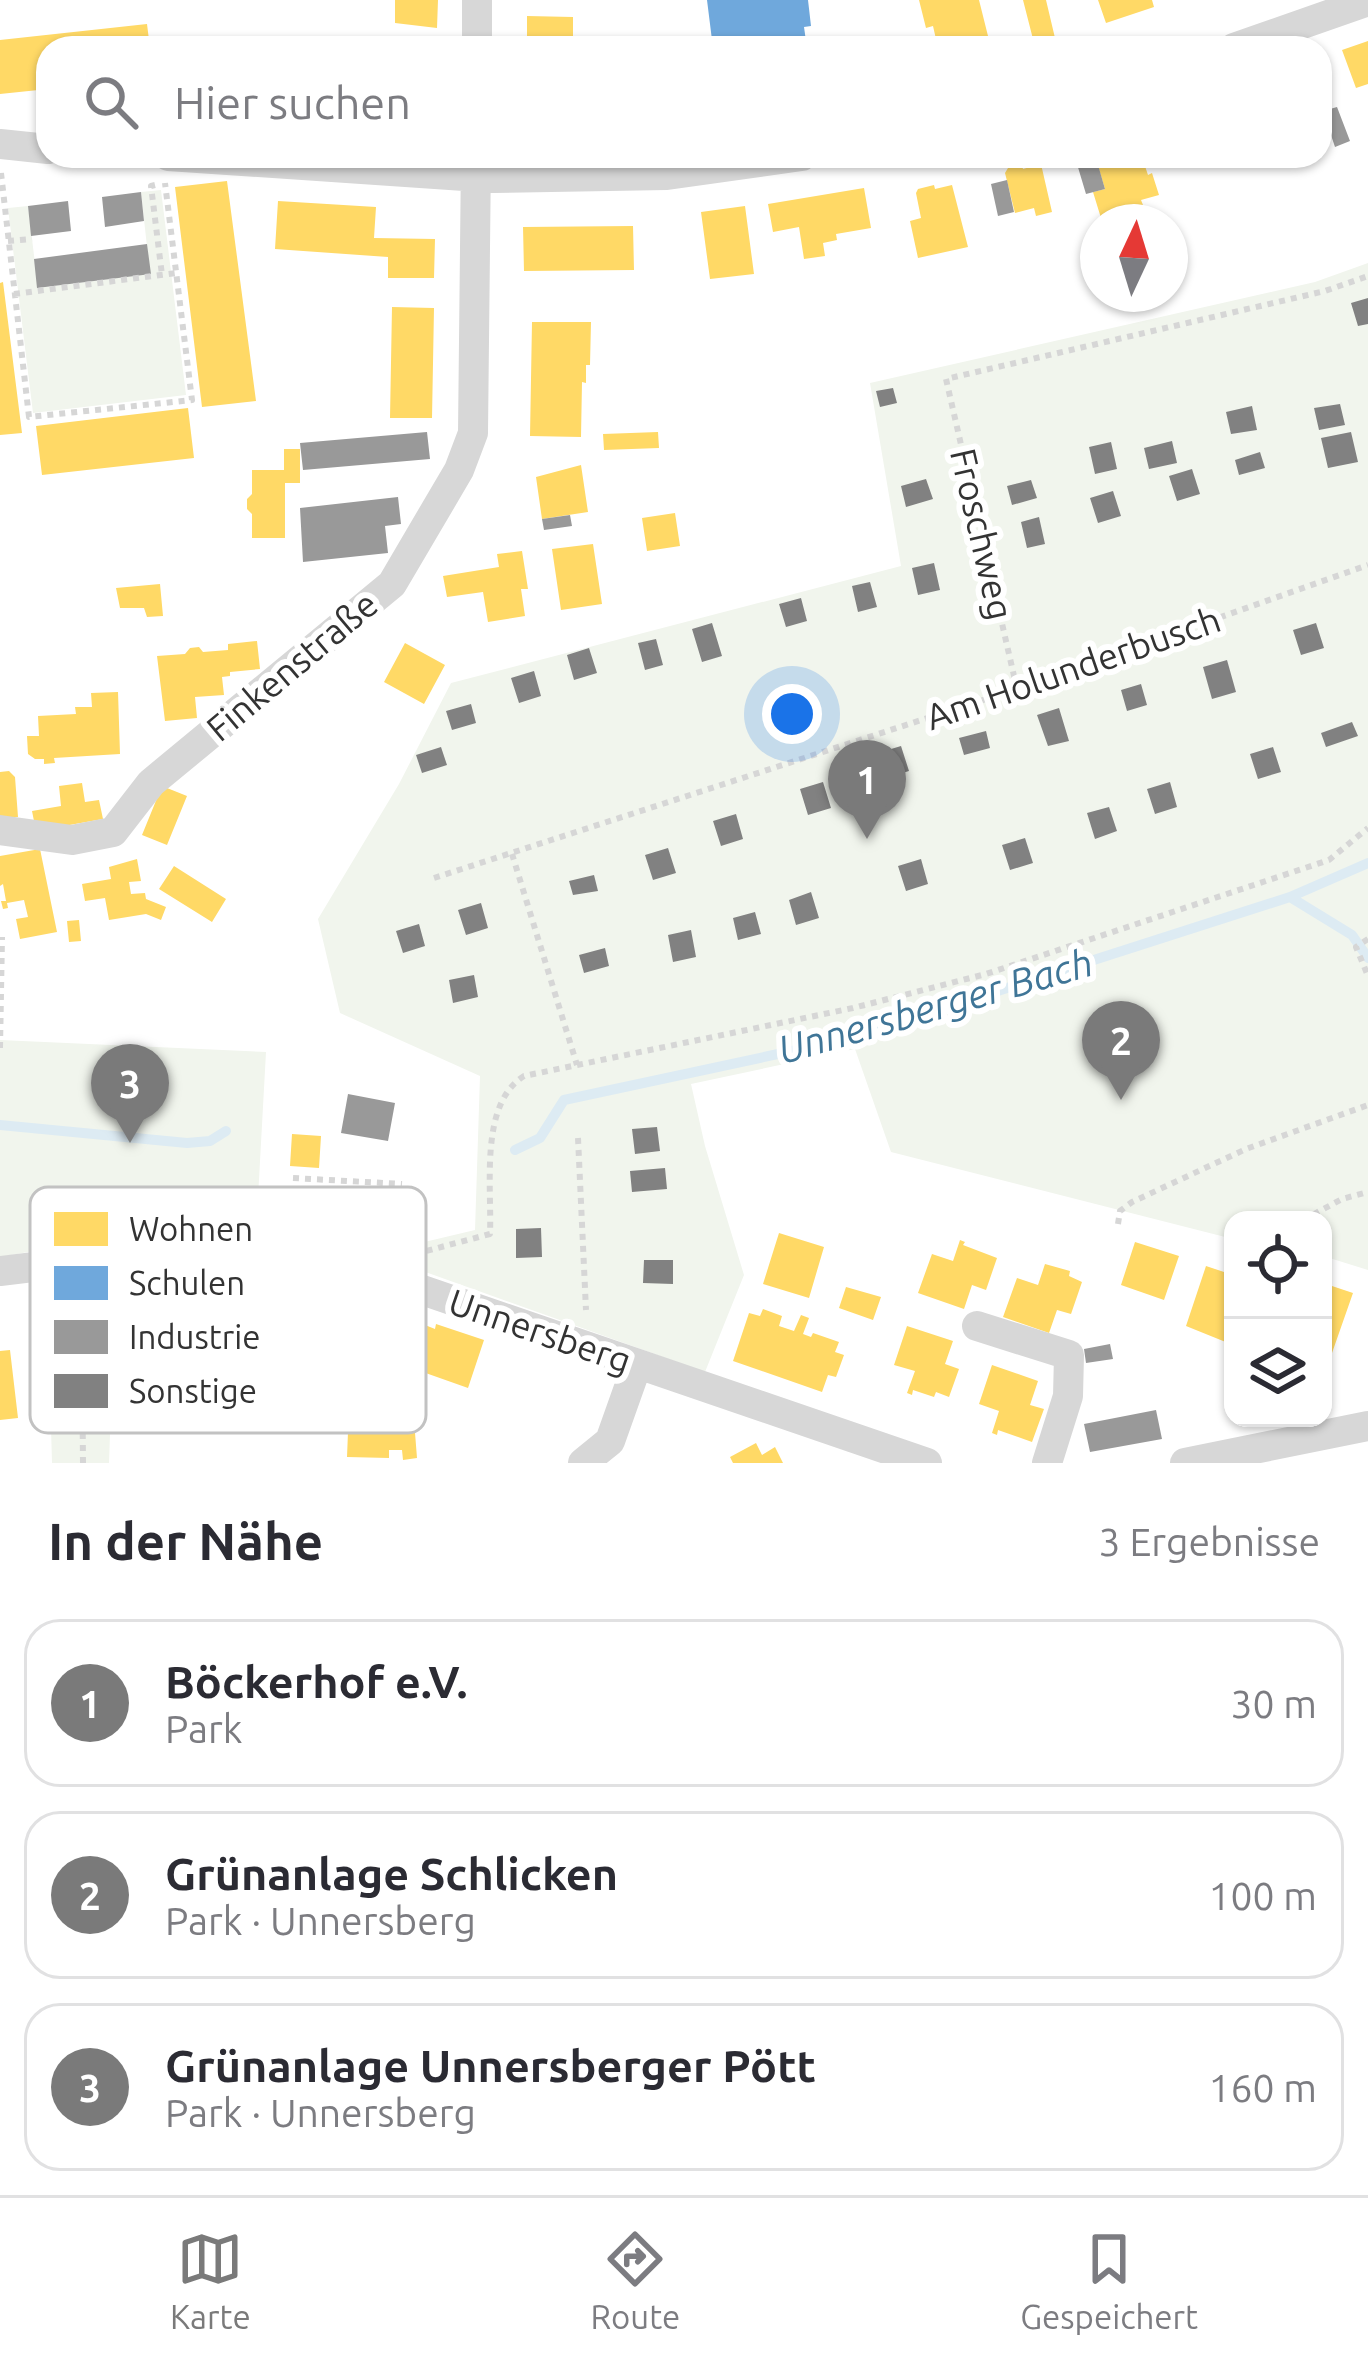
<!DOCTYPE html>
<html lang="de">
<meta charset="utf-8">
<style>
body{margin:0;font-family:Ubuntu,sans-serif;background:#f2f2f3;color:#2b2b33}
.controls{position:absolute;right:36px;bottom:36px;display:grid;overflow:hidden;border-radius:24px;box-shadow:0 3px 9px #0004}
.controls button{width:108px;height:108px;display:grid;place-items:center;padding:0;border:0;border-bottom:3px solid #e1e1e2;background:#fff;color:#2b2b33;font:60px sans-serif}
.compass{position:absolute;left:1080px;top:204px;width:108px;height:108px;border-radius:50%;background:#fff;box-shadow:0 3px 9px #0004;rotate:4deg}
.you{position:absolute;left:792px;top:714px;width:42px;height:42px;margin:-30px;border:9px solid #fff;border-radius:50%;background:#1a73e8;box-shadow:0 0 0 18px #1a73e833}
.badge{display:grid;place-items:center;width:78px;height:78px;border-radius:50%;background:#7a7a7a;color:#fff;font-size:39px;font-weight:700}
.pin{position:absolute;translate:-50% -99px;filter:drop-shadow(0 3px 6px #0008)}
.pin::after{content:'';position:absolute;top:63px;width:42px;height:36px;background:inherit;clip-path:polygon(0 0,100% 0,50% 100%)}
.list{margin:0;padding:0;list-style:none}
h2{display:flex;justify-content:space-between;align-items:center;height:156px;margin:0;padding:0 48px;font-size:51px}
h2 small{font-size:39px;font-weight:400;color:#7c7c81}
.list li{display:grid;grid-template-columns:78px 1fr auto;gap:36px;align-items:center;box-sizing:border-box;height:168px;margin:0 24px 24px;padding:0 24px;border:3px solid #e1e1e2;border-radius:36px}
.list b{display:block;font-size:45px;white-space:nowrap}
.list p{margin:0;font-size:39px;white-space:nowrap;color:#7c7c81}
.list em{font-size:39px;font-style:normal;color:#7c7c81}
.icon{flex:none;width:66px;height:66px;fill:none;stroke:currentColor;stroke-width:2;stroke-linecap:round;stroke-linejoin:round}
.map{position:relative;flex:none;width:1368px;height:1463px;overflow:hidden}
.search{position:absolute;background:#fff;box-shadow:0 3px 9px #0004;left:36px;right:36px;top:36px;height:132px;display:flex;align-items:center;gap:30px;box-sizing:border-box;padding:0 42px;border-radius:36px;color:#7c7c81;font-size:45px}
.sheet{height:732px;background:#fff}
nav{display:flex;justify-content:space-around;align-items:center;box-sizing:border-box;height:168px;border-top:3px solid #e1e1e2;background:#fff;font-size:33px;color:#7c7c81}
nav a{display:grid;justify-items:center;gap:6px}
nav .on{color:#7a7a7a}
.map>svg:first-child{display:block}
.green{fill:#f1f5ed}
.homes{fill:#ffd966}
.schools{fill:#6fa8dc}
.industry{fill:#999}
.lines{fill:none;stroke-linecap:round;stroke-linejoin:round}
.stream{stroke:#ddebf3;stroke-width:10}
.building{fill:#818181}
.path{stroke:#d6d6d6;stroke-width:6;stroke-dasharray:6 6;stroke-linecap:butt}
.minor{stroke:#d7d7d7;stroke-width:30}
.labels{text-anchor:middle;stroke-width:12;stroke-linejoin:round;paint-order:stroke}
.street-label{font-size:36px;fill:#333;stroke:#fff}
.water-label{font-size:39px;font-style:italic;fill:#3f7597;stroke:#fff}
.key{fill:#fff;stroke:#c2c2c2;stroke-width:3}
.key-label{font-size:33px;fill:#333}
</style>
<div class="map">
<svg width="1368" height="1463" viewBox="0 0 1368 1463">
<rect width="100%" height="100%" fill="#fff"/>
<path class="green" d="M 161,190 L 186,395 L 33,413 L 8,208 L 28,206 L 38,288 L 150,274 L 141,192 Z
M 1368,263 L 1368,1270 L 1323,1256 L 1323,1220 L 1233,1220 L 1233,1239 L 891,1152 L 855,1049 L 691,1084 L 705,1146 L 744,1275 L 705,1372 L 417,1269 L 416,1244 L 475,1230 L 480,1076 L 340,1013 L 318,919 L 399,784 L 451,683 L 901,566 L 870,383 L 1315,282 Z
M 0,1040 L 266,1052 L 256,1234 L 84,1242 L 0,1257 Z
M 139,1275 L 134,1356 L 112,1378 L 109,1463 L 52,1463 L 47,1286 Z"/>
<path class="homes" d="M 395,0 L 438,0 L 437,28 L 395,23 Z
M 919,0 L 979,0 L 991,48 L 938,48 L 933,26 L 926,28 Z
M 1023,0 L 1046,0 L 1055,38 L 1034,43 Z
M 1098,0 L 1152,0 L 1154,7 L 1106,23 Z
M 527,16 L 573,17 L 573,48 L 527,48 Z
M 147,24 L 150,48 L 48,48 L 48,89 L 0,94 L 0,40 Z
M 1368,41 L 1368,84 L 1356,88 L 1342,50 Z
M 1095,156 L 1133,156 L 1136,166 L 1144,163 L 1148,175 L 1152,173 L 1159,195 L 1141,200 L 1143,205 L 1101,218 L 1093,192 L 1105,189 Z
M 1041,164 L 1052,212 L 1036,216 L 1034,208 L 1015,213 L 1005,173 L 1008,168 L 1022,165 L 1023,169 Z
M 227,181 L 256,401 L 202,407 L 175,187 Z
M 934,185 L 935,189 L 952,185 L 968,247 L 918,258 L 910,221 L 921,218 L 916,193 L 918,189 Z
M 864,188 L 871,228 L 836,234 L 837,240 L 823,243 L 825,256 L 804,259 L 799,227 L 773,232 L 768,204 Z
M 278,201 L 376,207 L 374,238 L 435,239 L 434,278 L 388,278 L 388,257 L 275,249 Z
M 745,206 L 754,274 L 710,279 L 701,212 Z
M 633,226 L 634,270 L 524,271 L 523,227 Z
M 3,282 L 22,433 L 0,435 L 0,283 Z
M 392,307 L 434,308 L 432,418 L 390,418 Z
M 532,322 L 591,322 L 590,365 L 586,365 L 586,383 L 582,382 L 581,437 L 530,436 Z
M 188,408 L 194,458 L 42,475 L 36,426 Z
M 658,432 L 659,448 L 604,450 L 603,434 Z
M 284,449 L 300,449 L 300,483 L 285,483 L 285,538 L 252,538 L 252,514 L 247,509 L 247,499 L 252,494 L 252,470 L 284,470 Z
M 581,465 L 588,512 L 542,519 L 536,477 Z
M 675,513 L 680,546 L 647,551 L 642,518 Z
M 593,544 L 602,604 L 561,610 L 552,549 Z
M 522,551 L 528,589 L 521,589 L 525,616 L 488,622 L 483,592 L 447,597 L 443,576 L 499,567 L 497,554 Z
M 160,584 L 163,616 L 147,617 L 144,608 L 120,608 L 116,588 Z
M 257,641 L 260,669 L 230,672 L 230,676 L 222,677 L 224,695 L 195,697 L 197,718 L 165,721 L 157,656 L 185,654 L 190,648 L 199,647 L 203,652 L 228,650 L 228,644 Z
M 405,643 L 445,665 L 424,704 L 384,682 Z
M 118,692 L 120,754 L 54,758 L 55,763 L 44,764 L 44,759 L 35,759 L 28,754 L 27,736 L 39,736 L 38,716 L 76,714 L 75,707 L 92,707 L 91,693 Z
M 9,771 L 15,777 L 18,817 L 0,818 L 0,772 Z
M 82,783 L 85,802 L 99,800 L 103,819 L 36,831 L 32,811 L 61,806 L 59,786 Z
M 162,786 L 187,796 L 167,845 L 142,835 Z
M 40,849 L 57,932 L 20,939 L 16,919 L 28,917 L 24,900 L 7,903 L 8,908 L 3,909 L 1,901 L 6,901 L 3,884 L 0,886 L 0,856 Z
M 137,859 L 141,881 L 129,882 L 131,894 L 145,893 L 146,899 L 166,907 L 161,920 L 146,914 L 109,920 L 105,898 L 85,901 L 82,884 L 111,879 L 109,867 Z
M 174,866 L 226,899 L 212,922 L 159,889 Z
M 79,920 L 81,941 L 69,942 L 67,921 Z
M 292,1134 L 321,1136 L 319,1168 L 290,1166 Z
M 318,1186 L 396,1192 L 394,1213 L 386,1212 L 385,1237 L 315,1231 Z
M 779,1233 L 824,1247 L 809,1298 L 763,1284 Z
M 960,1240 L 965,1242 L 963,1245 L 997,1258 L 986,1290 L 972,1285 L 964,1309 L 918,1293 L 932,1254 L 953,1261 Z
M 1135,1242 L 1179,1256 L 1164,1300 L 1121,1285 Z
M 1045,1264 L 1070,1271 L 1069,1276 L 1082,1282 L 1071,1314 L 1057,1310 L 1049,1333 L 1003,1317 L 1017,1278 L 1038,1285 Z
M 1206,1266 L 1233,1275 L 1233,1345 L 1186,1326 Z
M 1323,1283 L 1353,1293 L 1332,1353 L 1323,1350 Z
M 846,1287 L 881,1297 L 873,1320 L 839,1308 Z
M 763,1309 L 782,1316 L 779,1326 L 794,1331 L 801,1315 L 809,1318 L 803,1334 L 811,1337 L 813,1333 L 839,1342 L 835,1352 L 844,1355 L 836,1377 L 828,1375 L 822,1392 L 733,1361 L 749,1313 L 760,1316 Z
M 420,1323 L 435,1329 L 436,1324 L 484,1340 L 468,1388 L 420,1371 L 426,1354 L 411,1349 Z
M 907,1326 L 953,1341 L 945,1364 L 959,1369 L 949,1397 L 936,1392 L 934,1397 L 913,1390 L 912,1395 L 907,1393 L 915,1371 L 894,1365 Z
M 10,1350 L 18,1418 L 0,1420 L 0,1351 Z
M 992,1365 L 1038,1381 L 1030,1405 L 1044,1409 L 1032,1442 L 998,1430 L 997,1435 L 992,1433 L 999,1411 L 979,1404 Z
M 349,1407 L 390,1408 L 390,1420 L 414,1420 L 417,1458 L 403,1460 L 402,1450 L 389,1450 L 389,1458 L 347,1457 Z
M 756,1443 L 762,1455 L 775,1447 L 783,1463 L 733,1463 L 730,1457 Z"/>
<path class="schools" d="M 707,0 L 808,0 L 811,26 L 804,27 L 807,48 L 713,48 Z"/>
<path class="industry" d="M 1337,107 L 1350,141 L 1335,147 L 1323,111 Z
M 1096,158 L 1105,189 L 1086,194 L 1077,164 Z
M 1007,180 L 1014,212 L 998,216 L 991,184 Z
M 141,192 L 144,221 L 105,227 L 102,197 Z
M 68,201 L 71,231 L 31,236 L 28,206 Z
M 147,244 L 151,274 L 37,288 L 34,259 Z
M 427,432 L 430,459 L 303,470 L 300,443 Z
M 398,497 L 401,524 L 385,526 L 388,553 L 303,562 L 300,508 Z
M 570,515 L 572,526 L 544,530 L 542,519 Z
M 348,1094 L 395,1103 L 388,1141 L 341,1133 Z
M 1110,1344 L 1113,1359 L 1086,1363 L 1084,1349 Z
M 1156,1410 L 1162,1439 L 1090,1452 L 1084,1424 Z"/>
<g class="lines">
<path class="stream" d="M 1290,897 L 1352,935 L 1368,958
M 0,1125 L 187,1143 L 210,1141 L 226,1131
M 515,1150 L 540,1138 L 564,1100 L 848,1039 L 1290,897 L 1368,863"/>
</g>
<path class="building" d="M 1368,298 L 1368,324 L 1358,326 L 1351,303 Z
M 893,388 L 897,403 L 880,407 L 876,391 Z
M 1340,404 L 1345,425 L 1319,430 L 1314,408 Z
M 1252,406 L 1257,430 L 1231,434 L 1226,412 Z
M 1351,432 L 1358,462 L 1328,468 L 1321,438 Z
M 1172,441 L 1177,463 L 1149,469 L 1144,448 Z
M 1111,442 L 1117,469 L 1095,474 L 1089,447 Z
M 1260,452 L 1265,468 L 1239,475 L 1235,460 Z
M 1192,469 L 1200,494 L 1177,501 L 1169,476 Z
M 926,479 L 933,499 L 906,507 L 901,486 Z
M 1031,480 L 1037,498 L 1012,505 L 1007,486 Z
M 1113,491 L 1121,516 L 1098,523 L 1090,498 Z
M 1039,517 L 1045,544 L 1027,548 L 1021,522 Z
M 934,563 L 940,590 L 918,595 L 912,568 Z
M 870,582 L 877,607 L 858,612 L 852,586 Z
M 801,598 L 807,621 L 786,627 L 779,604 Z
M 712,623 L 722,656 L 702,662 L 692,629 Z
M 1316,623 L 1324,648 L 1301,655 L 1293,630 Z
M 656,639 L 663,665 L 645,670 L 638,643 Z
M 589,648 L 597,673 L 574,680 L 567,655 Z
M 1227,660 L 1236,692 L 1212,699 L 1203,667 Z
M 534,671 L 541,696 L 519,703 L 511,678 Z
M 1141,684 L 1147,705 L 1127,711 L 1121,690 Z
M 471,704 L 476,723 L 452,730 L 446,711 Z
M 1059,708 L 1069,741 L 1048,746 L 1037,715 Z
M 1352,722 L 1358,736 L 1326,747 L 1321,733 Z
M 986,731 L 990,748 L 964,755 L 959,738 Z
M 901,746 L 909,771 L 886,778 L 878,753 Z
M 441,747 L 447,765 L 422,773 L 416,755 Z
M 1273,747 L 1281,772 L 1258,779 L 1250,754 Z
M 823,782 L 831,808 L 808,815 L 800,789 Z
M 1170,782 L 1177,807 L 1155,814 L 1147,789 Z
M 1109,807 L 1117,831 L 1095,839 L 1087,813 Z
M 736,814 L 743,839 L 721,846 L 713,821 Z
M 1025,838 L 1033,863 L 1010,870 L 1002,845 Z
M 668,848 L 676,873 L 653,880 L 645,855 Z
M 921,859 L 928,884 L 906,891 L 898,866 Z
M 594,875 L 598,891 L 573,895 L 569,881 Z
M 811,892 L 819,918 L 796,925 L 789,900 Z
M 481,903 L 488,928 L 466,935 L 458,910 Z
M 755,912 L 761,934 L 738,940 L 733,918 Z
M 419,924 L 425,946 L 403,953 L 396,931 Z
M 691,930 L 696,957 L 673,962 L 668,935 Z
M 605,948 L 609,966 L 584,973 L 579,955 Z
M 474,975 L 478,997 L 453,1003 L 449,980 Z
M 657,1127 L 660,1151 L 635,1154 L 632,1129 Z
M 665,1168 L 667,1189 L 632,1192 L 630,1171 Z
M 541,1228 L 542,1257 L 516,1258 L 516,1229 Z
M 644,1260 L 673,1260 L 673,1284 L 643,1283 Z"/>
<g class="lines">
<path class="path" d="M 1,173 L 29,417 L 192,400 L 165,183
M 155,185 L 151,186 L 162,275
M 8,241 L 32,239
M 14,294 L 176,273
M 1017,689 L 946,379 L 1325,291 L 1368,276
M 512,854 L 577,1065
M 434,878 L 1017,689 L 1368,565
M 1368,939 L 1356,947 L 1368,976
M 0,1048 L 2,937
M 578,1138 L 586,1310
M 293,1178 L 402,1184
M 1303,1220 L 1342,1199 L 1368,1192
M 1118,1224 L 1120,1211 L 1132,1202 L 1246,1149 L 1368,1105
M 415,1254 L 490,1234 C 492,1187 479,1104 524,1076 L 853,1008 L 986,974 L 1329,860 L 1368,828
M 83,1463 L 82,1349 L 87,1338 L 112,1316 L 112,1287"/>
<path class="minor" d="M 477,48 L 477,0
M 1234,48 L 1368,1
M 0,144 L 48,149
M 168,156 L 494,178 L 667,175 L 802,156
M 0,830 L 72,840 L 113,832 L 151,783 L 392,584 L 459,470 L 473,433 L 476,156
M 0,1271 L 140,1254 L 333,1263 L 399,1282 L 927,1463
M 977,1326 L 1069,1355 L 1068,1396 L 1047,1463
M 583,1463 L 610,1441 L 637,1365
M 1185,1463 L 1368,1426"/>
</g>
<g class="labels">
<g class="street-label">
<text transform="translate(982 534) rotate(77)" y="13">Froschweg</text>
<text transform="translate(292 666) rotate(-40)" y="13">Finkenstraße</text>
<text transform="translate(1073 668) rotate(-19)" y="13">Am Holunderbusch</text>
<text transform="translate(540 1331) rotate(19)" y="13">Unnersberg</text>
</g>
<g class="water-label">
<text transform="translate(935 1006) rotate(-16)" y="14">Unnersberger Bach</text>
</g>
</g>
<rect x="30" y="1187" width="396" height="246" rx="18" class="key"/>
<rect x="54" y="1212" width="54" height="34" fill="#ffd966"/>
<rect x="54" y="1266" width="54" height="34" fill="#6fa8dc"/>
<rect x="54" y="1320" width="54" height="34" fill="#999"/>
<rect x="54" y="1374" width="54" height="34" fill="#818181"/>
<g class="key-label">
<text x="129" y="1241">Wohnen</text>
<text x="129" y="1295">Schulen</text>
<text x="129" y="1349">Industrie</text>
<text x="129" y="1403">Sonstige</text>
</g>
</svg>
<div class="controls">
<button><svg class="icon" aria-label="locate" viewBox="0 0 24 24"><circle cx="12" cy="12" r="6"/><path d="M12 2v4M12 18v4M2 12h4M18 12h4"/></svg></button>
<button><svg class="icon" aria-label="layers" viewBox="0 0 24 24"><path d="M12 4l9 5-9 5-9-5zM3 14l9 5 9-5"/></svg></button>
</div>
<svg class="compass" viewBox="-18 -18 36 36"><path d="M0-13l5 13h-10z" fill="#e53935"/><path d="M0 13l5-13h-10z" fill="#7c7c81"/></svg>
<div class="you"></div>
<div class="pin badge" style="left:867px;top:839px">1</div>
<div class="pin badge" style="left:1121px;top:1100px">2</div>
<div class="pin badge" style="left:130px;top:1143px">3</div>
<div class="search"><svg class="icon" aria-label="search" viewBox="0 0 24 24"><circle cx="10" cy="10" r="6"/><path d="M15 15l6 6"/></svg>Hier suchen</div>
</div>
<section class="sheet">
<h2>In der Nähe<small>3 Ergebnisse</small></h2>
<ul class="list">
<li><span class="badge">1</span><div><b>Böckerhof e.V.</b><p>Park</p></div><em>30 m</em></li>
<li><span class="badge">2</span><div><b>Grünanlage Schlicken</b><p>Park · Unnersberg</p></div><em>100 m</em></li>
<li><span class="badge">3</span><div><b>Grünanlage Unnersberger Pött</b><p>Park · Unnersberg</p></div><em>160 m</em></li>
</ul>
</section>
<nav>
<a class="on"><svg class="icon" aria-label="map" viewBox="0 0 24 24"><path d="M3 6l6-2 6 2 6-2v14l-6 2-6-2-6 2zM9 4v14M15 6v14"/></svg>Karte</a>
<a><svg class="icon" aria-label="directions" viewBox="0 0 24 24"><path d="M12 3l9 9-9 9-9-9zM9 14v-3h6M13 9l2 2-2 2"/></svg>Route</a>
<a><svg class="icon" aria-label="saved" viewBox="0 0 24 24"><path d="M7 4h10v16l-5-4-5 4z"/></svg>Gespeichert</a>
</nav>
